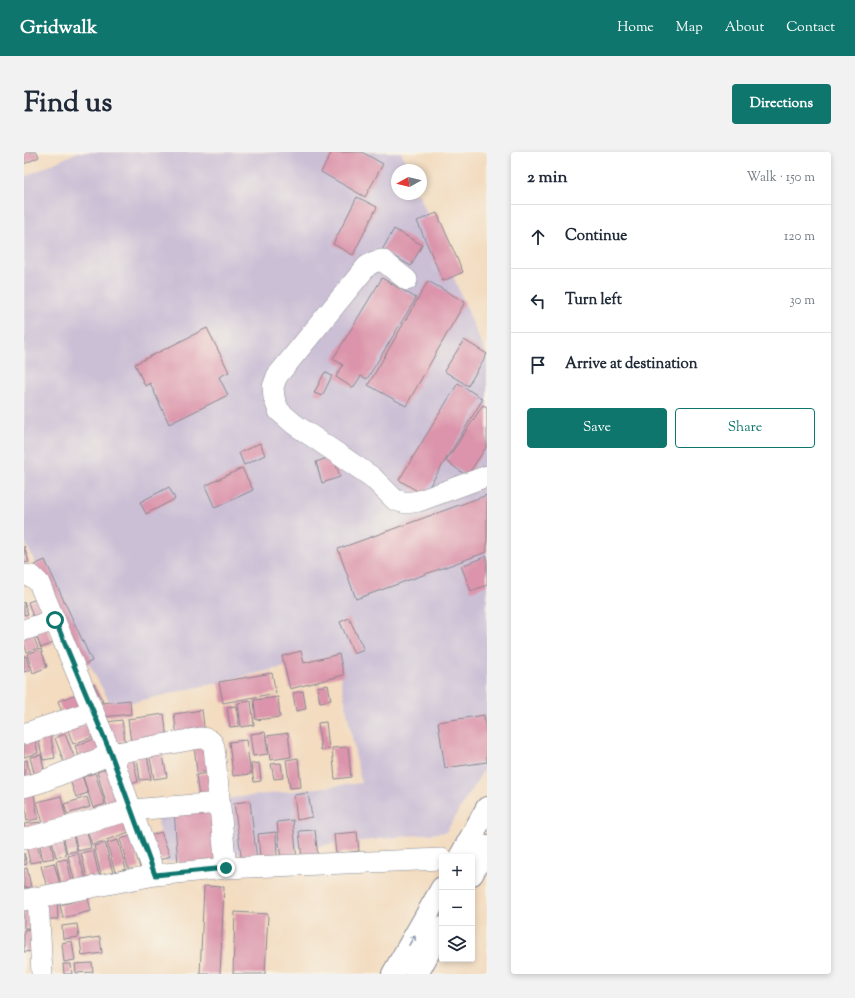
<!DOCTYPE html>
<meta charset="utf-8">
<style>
body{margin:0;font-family:"Sorts Mill Goudy",serif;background:#f2f2f3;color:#1f2937}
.controls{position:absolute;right:12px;bottom:12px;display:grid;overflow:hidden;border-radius:4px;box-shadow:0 2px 6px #0003}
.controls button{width:36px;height:36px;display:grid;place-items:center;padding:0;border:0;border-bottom:1px solid #e0e1e3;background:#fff;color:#1f2937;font:20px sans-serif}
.compass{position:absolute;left:367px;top:12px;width:36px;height:36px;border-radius:50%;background:#fff;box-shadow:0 2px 6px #0003;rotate:262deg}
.stop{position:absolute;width:12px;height:12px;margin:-9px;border:3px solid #0f766e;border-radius:50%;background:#fff}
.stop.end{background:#0f766e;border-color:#fff;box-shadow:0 1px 4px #0008}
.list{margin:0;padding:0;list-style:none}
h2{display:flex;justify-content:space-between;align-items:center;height:52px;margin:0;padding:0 16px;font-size:17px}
h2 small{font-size:13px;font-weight:400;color:#747a83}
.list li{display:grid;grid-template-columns:26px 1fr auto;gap:12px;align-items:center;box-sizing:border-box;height:64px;padding:0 16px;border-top:1px solid #e0e1e3}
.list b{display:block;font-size:15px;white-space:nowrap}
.list em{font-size:13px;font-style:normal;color:#747a83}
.actions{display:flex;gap:8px;padding:12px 16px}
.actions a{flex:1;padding:9px 0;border:1px solid #0f766e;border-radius:4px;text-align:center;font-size:14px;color:#0f766e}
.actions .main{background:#0f766e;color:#fff}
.icon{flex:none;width:22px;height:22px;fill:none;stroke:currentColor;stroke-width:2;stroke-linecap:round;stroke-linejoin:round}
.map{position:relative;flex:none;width:463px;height:822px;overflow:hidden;border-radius:4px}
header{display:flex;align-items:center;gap:24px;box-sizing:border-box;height:56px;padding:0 20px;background:#0f766e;color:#fff}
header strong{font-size:19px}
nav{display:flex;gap:22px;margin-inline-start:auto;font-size:14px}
.intro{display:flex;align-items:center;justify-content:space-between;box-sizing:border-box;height:96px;padding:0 24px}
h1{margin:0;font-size:28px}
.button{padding:10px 18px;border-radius:4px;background:#0f766e;color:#fff;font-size:14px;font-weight:700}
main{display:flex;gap:24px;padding:0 24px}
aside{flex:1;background:#fff;border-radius:4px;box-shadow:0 2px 6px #0003}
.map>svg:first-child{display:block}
.industrial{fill:#cbbfd5}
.building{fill:#db94ab}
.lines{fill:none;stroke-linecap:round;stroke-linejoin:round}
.minor-casing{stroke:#87868f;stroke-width:22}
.major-casing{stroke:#87868f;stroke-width:24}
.minor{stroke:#fff;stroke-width:21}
.major{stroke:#fff;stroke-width:22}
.oneway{stroke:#8d97ae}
.route{stroke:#0f766e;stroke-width:5}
</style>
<header>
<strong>Gridwalk</strong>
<nav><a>Home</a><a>Map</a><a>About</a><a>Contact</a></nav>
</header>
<div class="intro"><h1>Find us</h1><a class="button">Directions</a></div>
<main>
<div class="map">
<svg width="463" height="822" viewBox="0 0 463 822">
<rect width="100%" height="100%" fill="#f7f3e8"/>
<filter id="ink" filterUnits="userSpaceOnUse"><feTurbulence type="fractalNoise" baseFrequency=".025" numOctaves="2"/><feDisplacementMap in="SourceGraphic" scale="8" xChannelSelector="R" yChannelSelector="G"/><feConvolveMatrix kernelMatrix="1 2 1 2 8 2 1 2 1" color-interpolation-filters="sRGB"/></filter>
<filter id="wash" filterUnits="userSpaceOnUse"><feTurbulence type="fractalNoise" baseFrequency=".012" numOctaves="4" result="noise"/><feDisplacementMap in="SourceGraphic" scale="16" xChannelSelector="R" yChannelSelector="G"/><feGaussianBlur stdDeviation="0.9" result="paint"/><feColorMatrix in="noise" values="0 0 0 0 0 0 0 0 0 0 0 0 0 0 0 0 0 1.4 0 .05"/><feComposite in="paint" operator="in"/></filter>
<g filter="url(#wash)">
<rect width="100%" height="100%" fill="#f3dcc0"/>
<path class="industrial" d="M 54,0 L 377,0 L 385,18 L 373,18 L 373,42 L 395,42 L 463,205 L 463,612 L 422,680 L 142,710 L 131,655 L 337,631 L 312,503 L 88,555 L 0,389 L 0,25 Z"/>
<g id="blocks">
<path class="building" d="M 0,0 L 13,0 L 15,5 L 0,12 Z
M 308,0 L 338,0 L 359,12 L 341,45 L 297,20 Z
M 333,45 L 353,55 L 329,103 L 309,92 Z
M 413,61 L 439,120 L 419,129 L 393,69 Z
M 370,77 L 398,93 L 387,114 L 358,98 Z
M 358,126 L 392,146 L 343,227 L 337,224 L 329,236 L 312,225 L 319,213 L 309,207 Z
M 404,129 L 441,150 L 382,254 L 344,233 Z
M 183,176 L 205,220 L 195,225 L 204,243 L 145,272 L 126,231 L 121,234 L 111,212 Z
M 440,188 L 463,202 L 444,234 L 420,219 Z
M 301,220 L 308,224 L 298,244 L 290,241 Z
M 434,231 L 459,247 L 400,343 L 375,328 Z
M 459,253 L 463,255 L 463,294 L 443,324 L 422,309 Z
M 236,291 L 241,303 L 220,313 L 215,301 Z
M 309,304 L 316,325 L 298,331 L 292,310 Z
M 218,316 L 229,338 L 191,356 L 181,334 Z
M 145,335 L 151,347 L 122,362 L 116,350 Z
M 463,343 L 463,400 L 332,447 L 314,397 Z
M 0,394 L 5,410 L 0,411 Z
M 463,404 L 463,433 L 447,439 L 437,414 Z
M 21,408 L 68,509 L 57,514 L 10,413 Z
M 13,447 L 19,465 L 10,468 L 4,450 Z
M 0,450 L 4,462 L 0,463 Z
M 325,466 L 340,498 L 330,502 L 316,470 Z
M 23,476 L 29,491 L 17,496 L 11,481 Z
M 7,478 L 14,496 L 3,500 L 0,492 L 0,480 Z
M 17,497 L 23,515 L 9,521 L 3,502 Z
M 277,499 L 280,511 L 315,502 L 320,523 L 266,537 L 258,504 Z
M 0,504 L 2,504 L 6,518 L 0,520 Z
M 248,521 L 252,541 L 199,551 L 195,530 Z
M 70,532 L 79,549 L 73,552 L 65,535 Z
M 304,533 L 307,548 L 296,550 L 293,535 Z
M 279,539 L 282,557 L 272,559 L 269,541 Z
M 55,541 L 60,555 L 39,563 L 34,549 Z
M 254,545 L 256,565 L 232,568 L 230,548 Z
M 106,548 L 107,562 L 79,565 L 77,551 Z
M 227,549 L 230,573 L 217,575 L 214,551 Z
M 212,554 L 215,574 L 206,575 L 203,555 Z
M 178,558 L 181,582 L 153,585 L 150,562 Z
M 140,562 L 143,586 L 107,591 L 104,567 Z
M 460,563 L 463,587 L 463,610 L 421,616 L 414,570 Z
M 98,568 L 101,589 L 86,591 L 83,570 Z
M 302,570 L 305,597 L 297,598 L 294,571 Z
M 64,572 L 69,585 L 49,592 L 44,578 Z
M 241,580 L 244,602 L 229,604 L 226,582 Z
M 264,581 L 267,605 L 246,608 L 243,584 Z
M 26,582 L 31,606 L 19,608 L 14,585 Z
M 41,582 L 53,612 L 42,616 L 31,586 Z
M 73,586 L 78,602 L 57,609 L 51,594 Z
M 11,588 L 14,601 L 0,605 L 0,590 Z
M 222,588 L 227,622 L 209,624 L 205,590 Z
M 185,590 L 188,618 L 173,620 L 170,593 Z
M 324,595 L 327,625 L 311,627 L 308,596 Z
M 138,598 L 143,625 L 130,627 L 125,601 Z
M 17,603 L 21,623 L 11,625 L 6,605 Z
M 123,603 L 127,627 L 116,628 L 113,605 Z
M 109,606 L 114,630 L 103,632 L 99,608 Z
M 274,606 L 277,635 L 266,636 L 262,608 Z
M 3,608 L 7,630 L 0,632 L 0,609 Z
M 235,611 L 237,629 L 230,630 L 227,612 Z
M 257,611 L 259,626 L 250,627 L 247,612 Z
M 85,616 L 95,650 L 83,654 L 73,620 Z
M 187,620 L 190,644 L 175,646 L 172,623 Z
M 57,621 L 64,641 L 52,645 L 45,626 Z
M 71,621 L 81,652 L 69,656 L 59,625 Z
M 284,641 L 288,665 L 273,668 L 270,643 Z
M 10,642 L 14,667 L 3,669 L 0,643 Z
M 37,644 L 43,670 L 20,675 L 13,650 Z
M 63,645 L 66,655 L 43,662 L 40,652 Z
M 226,649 L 233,709 L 218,711 L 210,651 Z
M 191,656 L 195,709 L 154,712 L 150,659 Z
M 99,662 L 105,680 L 68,693 L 62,675 Z
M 269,668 L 273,708 L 257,710 L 253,670 Z
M 16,670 L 17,678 L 2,681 L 0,672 Z
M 62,676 L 67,696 L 54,699 L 49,679 Z
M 291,678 L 294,705 L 278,707 L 275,679 Z
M 48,680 L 53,699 L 43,701 L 39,682 Z
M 137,680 L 146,704 L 131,710 L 122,685 Z
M 252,680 L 253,705 L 236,706 L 234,682 Z
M 333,680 L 335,699 L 312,702 L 310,682 Z
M 38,683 L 42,703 L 32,705 L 27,685 Z
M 107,684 L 116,716 L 105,719 L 96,687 Z
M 26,687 L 30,706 L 19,708 L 15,690 Z
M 94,688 L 102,717 L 91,720 L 83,691 Z
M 13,690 L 17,709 L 6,711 L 2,692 Z
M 81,691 L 89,721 L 77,723 L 70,694 Z
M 69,698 L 75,723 L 63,726 L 57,701 Z
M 0,701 L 3,712 L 0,713 Z
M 54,701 L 62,729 L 51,732 L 44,704 Z
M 43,707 L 48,731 L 37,734 L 32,709 Z
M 30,711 L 36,732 L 23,735 L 17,714 Z
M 3,716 L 7,735 L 0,736 L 0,717 Z
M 180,734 L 200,735 L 196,822 L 176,822 Z
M 64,746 L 67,759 L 39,766 L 36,753 Z
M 33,747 L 34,767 L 22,767 L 21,748 Z
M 6,755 L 7,776 L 0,776 L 0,756 Z
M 211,760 L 244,762 L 241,822 L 209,822 Z
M 53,772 L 55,785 L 39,787 L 38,774 Z
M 7,777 L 9,799 L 0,800 L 0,778 Z
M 76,785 L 78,801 L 58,804 L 56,788 Z
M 48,789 L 51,808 L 40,810 L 38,791 Z
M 68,811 L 69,820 L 52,821 L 51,812 Z
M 39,812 L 47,812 L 48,822 L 40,822 Z"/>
</g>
</g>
<g filter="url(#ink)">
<use href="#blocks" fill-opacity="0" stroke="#87868f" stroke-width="1"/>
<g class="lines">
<defs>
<path id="minor" d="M 383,128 L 358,108 L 350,110 L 343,114 L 253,224 L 249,235 L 250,246 L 255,259 L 270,272 L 348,325 L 371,348 L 382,351 L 395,349 L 463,324
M 0,423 L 8,424 L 15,431 L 87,602 L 131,723 L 0,748
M 0,478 L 31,468
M 0,582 L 69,559
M 0,635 L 17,630 L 87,602 L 176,586 C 184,586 188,588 190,595 L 202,716
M 0,687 L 107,658 L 196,651
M 131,723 L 202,716 L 418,707
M 14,746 L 18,822"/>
<path id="major" d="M 436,705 L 463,656
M 448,722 L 463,694
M 369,822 L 418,736
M 393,822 L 418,776"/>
</defs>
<use href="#minor" class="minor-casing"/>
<use href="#major" class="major-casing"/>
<use href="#minor" class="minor"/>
<use href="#major" class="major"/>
</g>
<defs><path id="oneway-shaft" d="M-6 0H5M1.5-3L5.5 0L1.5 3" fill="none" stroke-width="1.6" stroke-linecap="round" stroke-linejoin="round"/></defs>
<use class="oneway" href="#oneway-shaft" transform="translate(388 788) rotate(-60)"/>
</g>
<g class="lines" filter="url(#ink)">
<path class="route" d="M 31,468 L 87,602 L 131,723 L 202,716"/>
</g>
</svg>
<div class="controls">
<button>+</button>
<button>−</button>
<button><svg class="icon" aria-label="layers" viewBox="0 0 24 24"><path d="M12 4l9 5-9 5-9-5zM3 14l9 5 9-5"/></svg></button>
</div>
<svg class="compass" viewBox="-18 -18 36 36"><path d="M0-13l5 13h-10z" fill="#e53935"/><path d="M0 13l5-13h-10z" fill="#747a83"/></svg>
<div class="stop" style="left:31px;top:468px"></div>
<div class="stop end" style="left:202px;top:716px"></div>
</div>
<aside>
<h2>2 min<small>Walk · 150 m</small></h2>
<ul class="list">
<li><svg class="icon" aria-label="ahead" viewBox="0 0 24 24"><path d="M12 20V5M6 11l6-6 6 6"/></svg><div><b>Continue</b></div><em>120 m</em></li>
<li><svg class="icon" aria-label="left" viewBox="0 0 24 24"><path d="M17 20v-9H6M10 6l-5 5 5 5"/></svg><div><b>Turn left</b></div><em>30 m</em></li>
<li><svg class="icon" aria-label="arrive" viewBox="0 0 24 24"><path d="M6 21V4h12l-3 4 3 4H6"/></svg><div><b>Arrive at destination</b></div></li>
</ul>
<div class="actions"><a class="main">Save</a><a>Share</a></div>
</aside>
</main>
